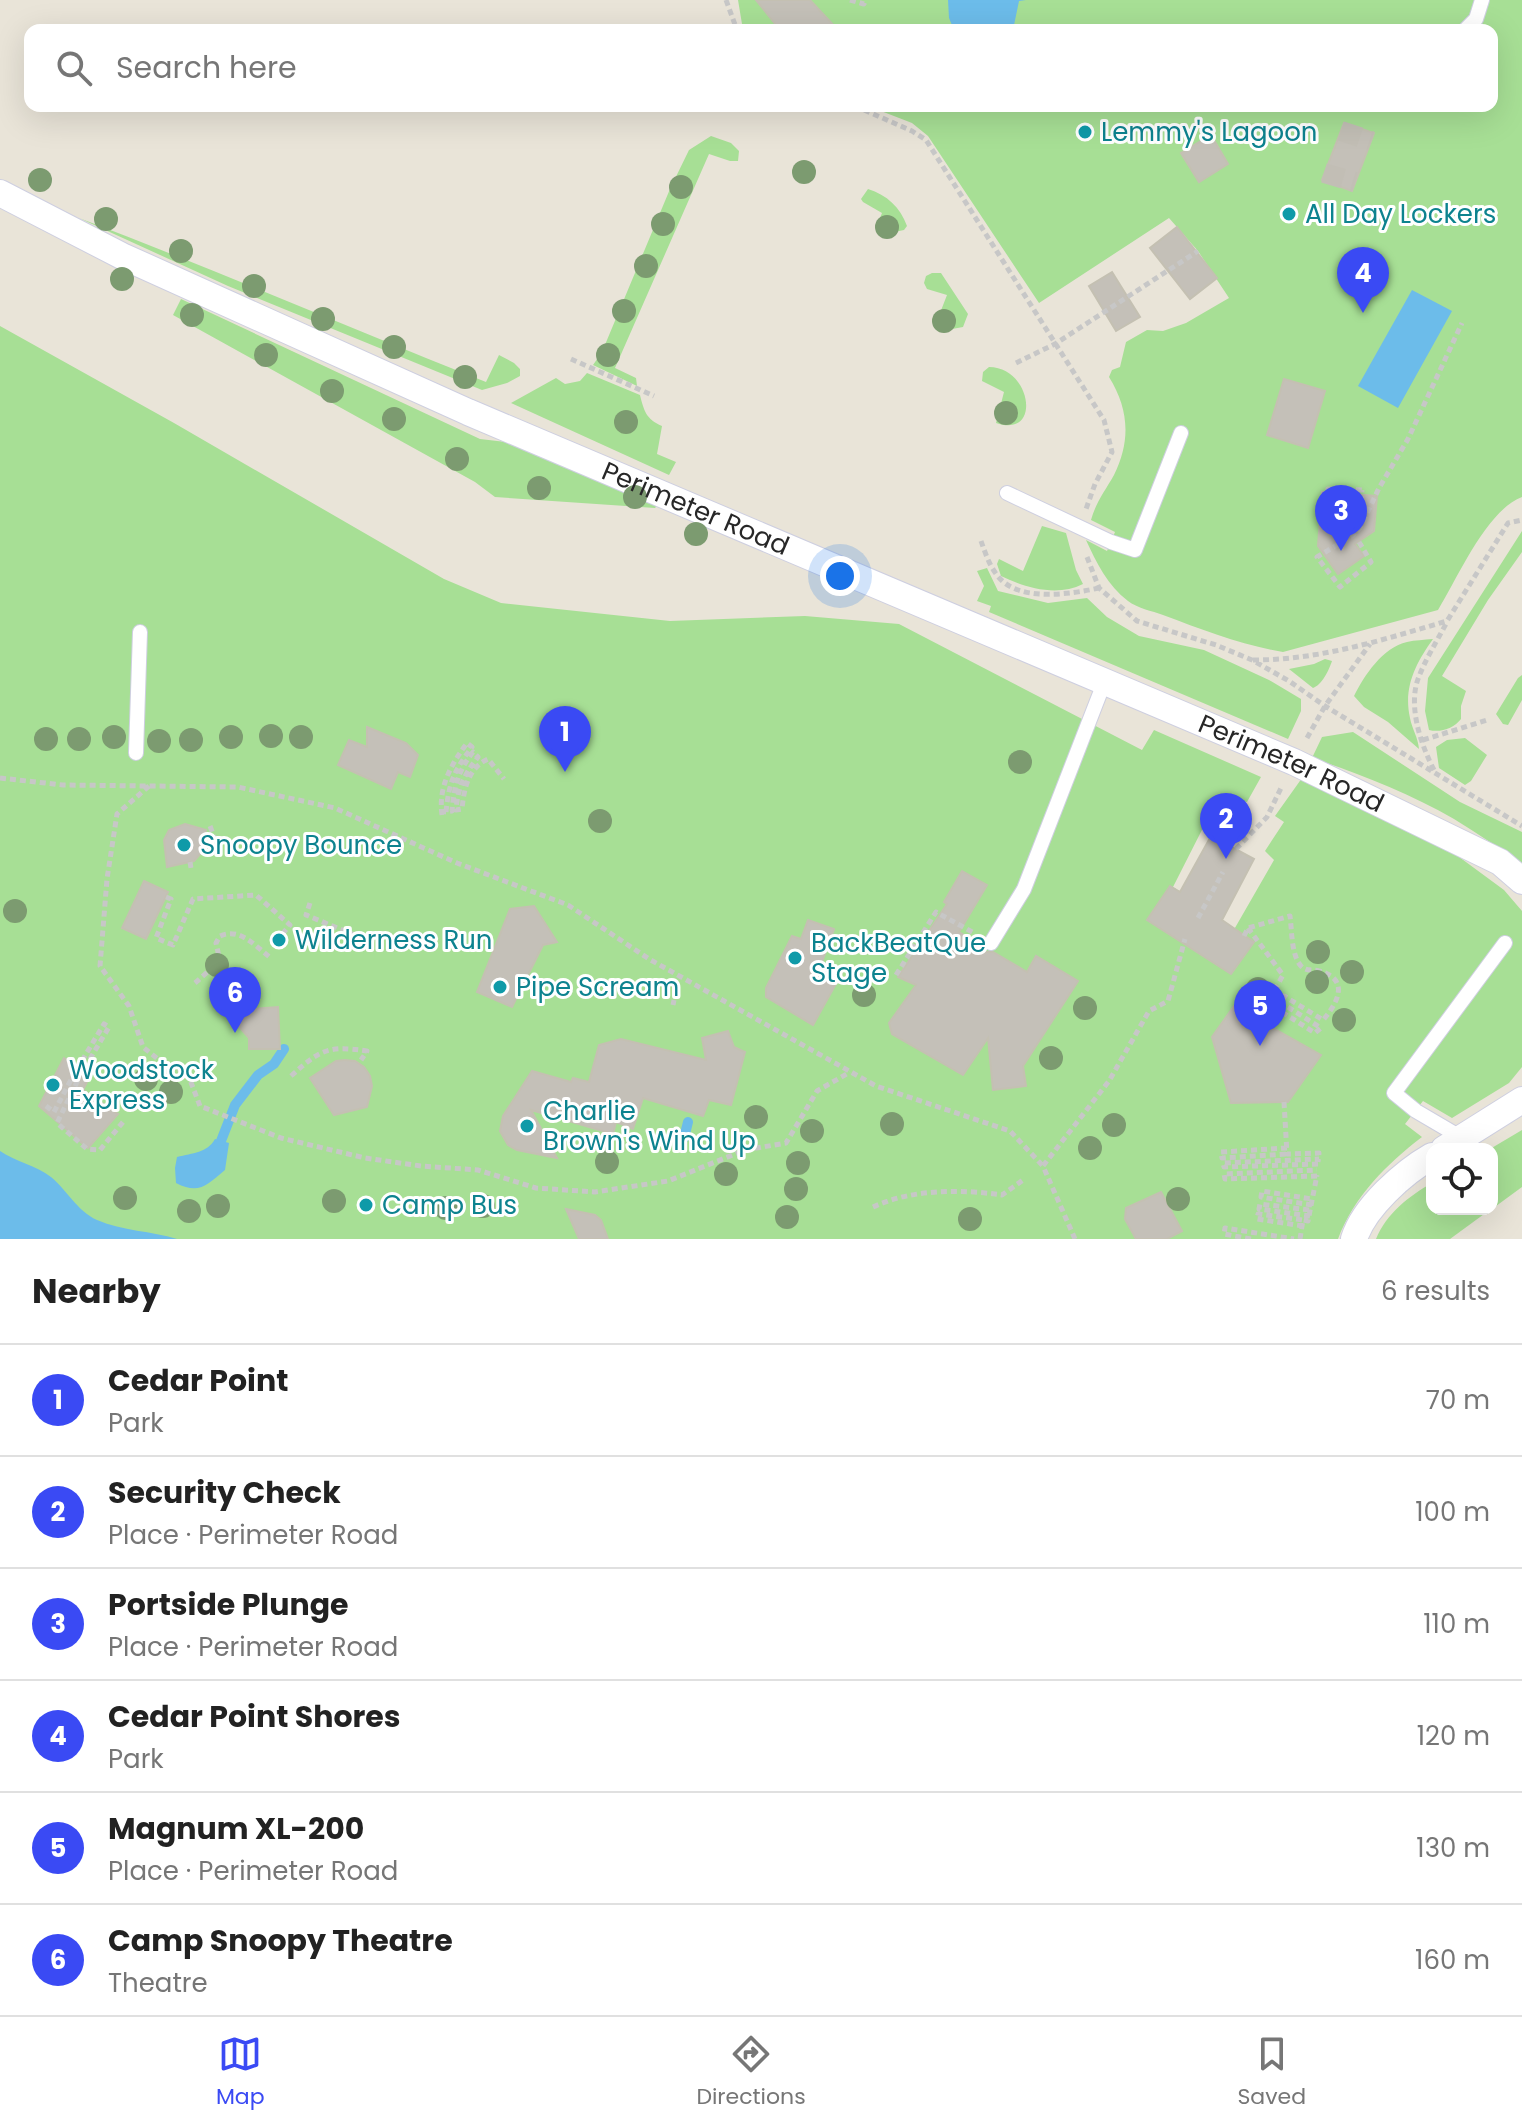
<!DOCTYPE html>
<meta charset="utf-8">
<style>
body{margin:0;font-family:Poppins,sans-serif;background:#f6f6f6;color:#222}
.controls{position:absolute;right:24px;bottom:24px;display:grid;overflow:hidden;border-radius:16px;box-shadow:0 8px 32px #0002}
.controls button{width:72px;height:72px;display:grid;place-items:center;padding:0;border:0;border-bottom:2px solid #e0e0e0;background:#fff;color:#222;font:40px sans-serif}
.you{position:absolute;left:840px;top:576px;width:28px;height:28px;margin:-20px;border:6px solid #fff;border-radius:50%;background:#1a73e8;box-shadow:0 0 0 12px #1a73e833}
.badge{display:grid;place-items:center;width:52px;height:52px;border-radius:50%;background:#3a4af4;color:#fff;font-size:26px;font-weight:700}
.pin{position:absolute;translate:-50% -66px;filter:drop-shadow(0 2px 4px #0008)}
.pin::after{content:'';position:absolute;top:42px;width:28px;height:24px;background:inherit;clip-path:polygon(0 0,100% 0,50% 100%)}
.list{margin:0;padding:0;list-style:none}
h2{display:flex;justify-content:space-between;align-items:center;height:104px;margin:0;padding:0 32px;font-size:34px}
h2 small{font-size:26px;font-weight:400;color:#767676}
.list li{display:grid;grid-template-columns:52px 1fr auto;gap:24px;align-items:center;box-sizing:border-box;height:112px;padding:0 32px;border-top:2px solid #e0e0e0}
.list b{display:block;font-size:30px;white-space:nowrap}
.list p{margin:0;font-size:26px;white-space:nowrap;color:#767676}
.list em{font-size:26px;font-style:normal;color:#767676}
.icon{flex:none;width:44px;height:44px;fill:none;stroke:currentColor;stroke-width:2;stroke-linecap:round;stroke-linejoin:round}
.map{position:relative;flex:none;width:1522px;height:1239px;overflow:hidden}
.search{position:absolute;background:#fff;box-shadow:0 8px 32px #0002;left:24px;right:24px;top:24px;height:88px;display:flex;align-items:center;gap:20px;box-sizing:border-box;padding:0 28px;border-radius:16px;color:#767676;font-size:30px}
.sheet{height:776px;background:#fff}
nav{display:flex;justify-content:space-around;align-items:center;box-sizing:border-box;height:112px;border-top:2px solid #e0e0e0;background:#fff;font-size:22px;color:#767676}
nav a{display:grid;justify-items:center;gap:4px}
nav .on{color:#3a4af4}
.map>svg:first-child{display:block}
.green{fill:#a7df95}
.water{fill:#6cbcea}
.lines{fill:none;stroke-linecap:round;stroke-linejoin:round}
.stream{stroke:#6cbcea;stroke-width:10}
.building{fill:#c4c0b8;stroke:#c4c0b2;stroke-width:2}
.pedestrian-tunnel{stroke:#c2beb5;stroke-width:20;stroke-dasharray:20 10;stroke-linecap:butt}
.service-casing{stroke:#cecfe0;stroke-width:16}
.minor-casing{stroke:#cecfe0;stroke-width:28}
.path{stroke:#c7c7c7;stroke-width:5;stroke-dasharray:6 4;stroke-linecap:butt}
.service{stroke:#fff;stroke-width:14}
.minor{stroke:#fff;stroke-width:26}
.path-bridge{stroke:#c7c7c7;stroke-width:5;stroke-dasharray:6 4;stroke-linecap:butt}
.tree{fill:#7c9b70}
.culture-dot{fill:#0f9aa8;stroke:#fff;stroke-width:3}
.labels{text-anchor:middle;stroke-width:6;stroke-linejoin:round;paint-order:stroke}
.culture-label{font-size:26px;fill:#0d838f;stroke:#fff;text-anchor:start}
.street-label{font-size:26px;fill:#272727;stroke:#fff}
</style>
<div class="map">
<svg width="1522" height="1239" viewBox="0 0 1522 1239">
<rect width="100%" height="100%" fill="#e9e4d8"/>
<path class="green" d="M 738,0 L 1522,0 L 1522,497 C 1487,510 1458,577 1438,610 L 1283,652 C 1242,645 1203,630 1163,615 C 1152,611 1137,608 1128,601 C 1108,586 1096,562 1086,540 L 1107,551 L 1115,532 L 1091,520 C 1096,502 1105,491 1114,475 C 1131,441 1129,409 1109,377 L 1112,370 L 1120,367 L 1126,342 L 1147,330 L 1163,331 L 1186,323 L 1229,298 L 1198,251 L 1169,218 L 1039,303 L 928,136 L 912,123 L 868,106 L 1492,106 L 1492,30 L 743,30 Z
M 711,136 L 731,143 L 739,151 L 738,161 L 730,161 L 709,154 L 615,368 L 636,378 L 637,386 L 593,365 L 602,352 L 670,189 L 689,150 Z
M 868,189 C 887,195 900,207 907,226 L 904,230 L 885,234 L 878,232 L 876,228 L 882,213 L 863,202 L 861,199 Z
M 79,218 C 216,270 350,328 486,382 L 499,355 L 514,363 L 520,369 L 520,376 L 507,383 L 482,390 L 228,286 Z
M 932,273 L 941,273 L 968,314 L 963,327 L 941,331 L 935,326 L 947,295 L 927,289 L 924,283 L 926,276 Z
M 181,299 L 480,439 L 532,445 L 661,501 L 655,508 L 495,497 L 475,482 L 173,315 Z
M 0,326 L 174,423 L 444,579 L 501,603 L 670,621 L 805,616 L 899,624 L 1142,750 L 1154,730 L 1261,777 L 1247,802 L 1232,799 L 1221,823 L 1208,818 L 1173,887 L 1187,896 L 1224,947 L 1274,860 L 1265,851 L 1284,822 L 1275,816 L 1302,778 L 1451,851 L 1504,890 L 1522,911 L 1522,1067 L 1509,1083 L 1452,1118 L 1423,1101 L 1405,1124 L 1422,1137 C 1387,1164 1354,1196 1338,1239 L 0,1239 Z
M 989,367 C 1032,367 1042,439 996,423 L 1004,392 L 982,381 L 983,372 Z
M 587,373 L 640,395 C 644,411 646,419 662,426 L 657,454 L 676,462 L 669,475 L 511,403 L 556,378 L 565,384 L 580,381 Z
M 1042,526 L 1066,533 L 1076,570 L 1083,584 C 1057,597 1026,588 1001,576 L 997,564 L 999,559 L 1023,571 Z
M 1522,531 L 1522,552 L 1488,600 L 1442,676 L 1466,691 L 1461,706 L 1461,719 C 1454,728 1441,733 1429,730 L 1425,711 L 1428,678 Z
M 987,568 L 998,591 L 1048,603 L 1087,598 L 1107,617 L 1139,636 L 1204,650 L 1269,680 L 1301,699 L 1301,711 L 1288,739 L 989,612 L 991,606 L 977,601 L 984,586 L 977,571 Z
M 1433,639 C 1416,663 1403,687 1410,718 C 1412,729 1418,737 1419,749 L 1388,722 L 1364,707 L 1354,696 C 1364,676 1383,647 1407,642 C 1415,640 1424,640 1433,639 Z
M 1325,659 L 1332,661 C 1329,670 1322,685 1313,688 L 1289,669 L 1314,664 Z
M 1522,675 L 1522,700 L 1508,725 L 1503,724 L 1496,714 L 1518,678 Z
M 1353,732 L 1460,802 L 1522,832 L 1522,863 C 1499,848 1477,833 1454,819 C 1409,793 1360,774 1312,758 L 1322,737 Z
M 1465,738 L 1487,755 L 1471,781 L 1465,785 L 1439,768 L 1436,747 L 1447,740 Z
M 1522,1130 L 1522,1187 L 1492,1209 L 1492,1149 L 1490,1149 Z
M 1432,1183 L 1432,1209 L 1491,1209 L 1450,1239 L 1376,1239 C 1386,1214 1409,1196 1432,1183 Z"/>
<path class="water" d="M 948,0 L 1026,0 L 1019,1 L 1013,30 L 954,30 L 949,18 Z
M 1412,290 L 1452,311 L 1398,408 L 1358,386 Z
M 215,1139 L 229,1143 L 225,1170 C 207,1185 199,1195 176,1183 L 175,1168 L 177,1157 C 193,1153 207,1153 215,1139 Z
M 0,1151 C 16,1162 36,1165 51,1177 C 67,1190 77,1211 97,1220 C 123,1231 151,1231 177,1239 L 0,1239 Z"/>
<g class="lines">
<path class="stream" d="M 684,1138 L 688,1122
M 221,1141 L 235,1105 L 258,1075 L 274,1064 L 284,1049"/>
</g>
<path class="building" d="M 756,0 L 810,0 L 838,30 L 780,30 Z
M 1344,123 L 1374,133 L 1352,191 L 1322,180 Z
M 1211,135 L 1228,164 L 1199,182 L 1181,153 Z
M 1177,227 L 1217,278 L 1190,299 L 1150,248 Z
M 1112,272 L 1140,317 L 1116,331 L 1089,286 Z
M 1284,379 L 1325,391 L 1308,448 L 1267,435 Z
M 1322,492 L 1377,496 L 1374,531 L 1355,544 L 1364,556 L 1338,574 L 1318,546 Z
M 367,727 L 406,743 L 418,755 L 410,777 L 398,772 L 391,789 L 338,765 L 349,740 L 367,747 Z
M 185,824 L 206,830 L 202,852 L 194,861 L 167,867 L 164,840 L 169,830 Z
M 1211,836 L 1254,859 L 1222,920 L 1254,942 L 1231,974 L 1147,920 L 1170,886 L 1180,892 Z
M 962,871 L 987,885 L 959,932 L 982,946 L 986,952 L 993,952 L 1027,972 L 1036,956 L 1078,981 L 1023,1066 L 1026,1086 L 993,1090 L 988,1038 L 963,1075 L 892,1034 L 889,1023 L 916,985 L 898,977 L 947,904 L 944,902 Z
M 144,881 L 168,892 L 146,939 L 122,928 Z
M 534,906 L 557,942 L 543,945 L 512,1007 L 477,992 L 510,909 Z
M 808,920 L 834,929 L 822,962 L 842,973 L 813,1025 L 766,997 L 766,988 L 792,936 L 801,939 Z
M 1234,1006 L 1321,1055 L 1288,1102 L 1231,1103 L 1212,1037 Z
M 278,1007 L 280,1049 L 249,1049 L 249,1038 L 235,1022 L 251,1009 Z
M 728,1031 L 734,1047 L 745,1052 L 731,1105 L 709,1100 L 703,1116 L 643,1098 L 633,1129 L 616,1122 L 613,1134 L 531,1110 L 557,1158 L 517,1150 L 508,1145 L 500,1131 L 503,1116 L 532,1071 L 571,1082 L 573,1078 L 589,1082 L 599,1045 L 621,1039 L 706,1060 L 702,1038 Z
M 64,1058 L 91,1074 L 83,1090 L 118,1114 L 88,1148 L 39,1106 Z
M 345,1060 L 355,1061 L 364,1067 L 370,1076 L 372,1086 L 367,1107 L 334,1115 L 310,1078 L 336,1061 Z
M 1161,1192 L 1182,1231 L 1167,1239 L 1136,1239 L 1125,1219 L 1126,1208 Z
M 566,1209 L 595,1215 L 601,1220 L 608,1239 L 579,1239 Z"/>
<g class="lines">
<path class="pedestrian-tunnel" d="M 1341,131 L 1371,141
M 1324,173 L 1355,182"/>
<defs>
<path id="service" d="M 1465,30 L 1476,19 L 1482,0
M 1007,493 L 1111,542 L 1135,550 L 1181,433
M 136,753 L 140,632
M 991,943 L 1024,889 L 1104,683
M 1462,1138 L 1416,1111 L 1394,1093 L 1505,943"/>
<g id="minor">
<path id="s1" d="M 0,193 L 122,256 L 468,412 L 1294,762 L 1500,862 L 1522,881"/>
<path d="M 1444,1149 L 1522,1100"/>
<path d="M 1354,1239 C 1364,1207 1404,1172 1432,1156"/>
</g>
</defs>
<use href="#service" class="service-casing"/>
<use href="#minor" class="minor-casing"/>
<path class="path" d="M 726,0 L 737,30
M 850,0 L 864,4 L 866,0
M 855,106 L 912,131 L 926,140 L 1104,420 L 1112,452 L 1095,484 L 1086,509
M 571,359 L 654,396
M 1016,363 L 1055,344 L 1198,251
M 1329,491 L 1328,489 L 1362,490
M 981,541 C 985,552 989,565 997,575 C 1017,603 1071,594 1099,588
M 1359,542 L 1371,562 L 1340,587 L 1317,557 L 1352,536 L 1361,526 L 1379,488 L 1408,439 L 1462,323
M 1087,557 L 1099,588 L 1137,621 L 1216,645 L 1252,660 L 1289,681 L 1325,706 L 1522,826
M 1253,660 C 1320,660 1382,640 1447,621 L 1508,523 L 1522,520
M 1307,738 L 1325,706 L 1370,644
M 1423,740 L 1487,720
M 1434,770 C 1421,745 1408,707 1418,679 C 1425,660 1437,641 1447,622
M 0,778 L 63,785 L 238,787 L 335,808 L 457,863 L 568,905 L 649,959 L 876,1086 L 1010,1131 L 1043,1166
M 149,786 L 117,814 L 107,879 L 100,966 L 129,1006 L 143,1047 L 164,1064 L 187,1072 L 200,1106 L 281,1138 L 365,1158 L 421,1166 L 478,1170 L 536,1188 L 595,1192 L 668,1181 L 745,1150 L 786,1143 L 817,1091 L 850,1072
M 442,815 C 438,787 451,765 467,743 L 472,747 C 454,771 449,782 446,812 L 452,811 C 454,787 458,771 473,752 L 478,757 C 464,775 458,787 456,810 L 462,809 C 464,789 468,768 488,759 L 504,779
M 210,826 L 217,844 L 214,855
M 1236,849 L 1267,817 L 1282,786
M 190,862 L 191,868
M 166,897 L 171,899 L 156,938 L 173,945 L 193,899 L 256,895 L 290,925 L 283,933
M 310,903 L 306,915 L 388,949
M 1198,918 L 1223,872
M 1248,928 L 1283,975 L 1258,1020
M 1244,936 L 1248,928 L 1290,916 C 1292,930 1291,955 1301,966 C 1307,972 1312,969 1319,971 C 1351,979 1337,1004 1323,1020 L 1284,996 L 1280,1002 L 1321,1028 L 1315,1033 L 1274,1007 L 1263,1023
M 896,975 L 936,912 L 974,933
M 195,983 L 220,961 L 216,943 L 220,936 C 240,927 255,946 271,958
M 673,1005 L 674,1000
M 226,1010 L 250,1009
M 68,1064 L 77,1069 L 104,1024 L 109,1027 L 84,1069 L 95,1075
M 291,1076 C 320,1050 327,1045 367,1051 L 361,1060
M 1284,1102 L 1287,1154 L 1319,1153 L 1318,1162
M 46,1106 L 54,1112 L 73,1076 L 79,1078 L 57,1123 L 87,1149 L 100,1150 L 123,1122
M 1287,1148 L 1221,1152 L 1222,1158 L 1287,1154
M 1318,1164 L 1224,1167 L 1223,1163 L 1319,1159
M 1317,1176 L 1225,1179 L 1224,1174 L 1317,1170
M 1312,1205 L 1261,1197 L 1262,1191 L 1312,1199
M 873,1207 C 911,1189 961,1189 1002,1195 L 1023,1180
M 1310,1216 L 1259,1209 L 1260,1204 L 1310,1210
M 1303,1226 L 1257,1219 L 1258,1214 L 1303,1220
M 1075,1239 L 1043,1166 L 1109,1081 L 1149,1011 L 1168,1001 L 1185,939
M 1251,1239 L 1224,1234 L 1225,1228 L 1294,1239
M 1300,1239 L 1303,1220 L 1308,1221 L 1317,1175"/>
<use href="#service" class="service"/>
<use href="#minor" class="minor"/>
<path class="path-bridge" d="M 1357,531 L 1360,528 L 1362,490"/>
</g>
<g class="tree">
<circle cx="804" cy="172" r="12"/>
<circle cx="40" cy="180" r="12"/>
<circle cx="681" cy="187" r="12"/>
<circle cx="106" cy="219" r="12"/>
<circle cx="663" cy="224" r="12"/>
<circle cx="887" cy="227" r="12"/>
<circle cx="181" cy="251" r="12"/>
<circle cx="646" cy="266" r="12"/>
<circle cx="122" cy="279" r="12"/>
<circle cx="254" cy="286" r="12"/>
<circle cx="624" cy="311" r="12"/>
<circle cx="192" cy="315" r="12"/>
<circle cx="323" cy="319" r="12"/>
<circle cx="944" cy="321" r="12"/>
<circle cx="394" cy="347" r="12"/>
<circle cx="266" cy="355" r="12"/>
<circle cx="608" cy="355" r="12"/>
<circle cx="465" cy="377" r="12"/>
<circle cx="332" cy="391" r="12"/>
<circle cx="1006" cy="413" r="12"/>
<circle cx="394" cy="419" r="12"/>
<circle cx="626" cy="422" r="12"/>
<circle cx="457" cy="459" r="12"/>
<circle cx="539" cy="488" r="12"/>
<circle cx="635" cy="497" r="12"/>
<circle cx="696" cy="534" r="12"/>
<circle cx="271" cy="736" r="12"/>
<circle cx="114" cy="737" r="12"/>
<circle cx="231" cy="737" r="12"/>
<circle cx="301" cy="737" r="12"/>
<circle cx="46" cy="739" r="12"/>
<circle cx="79" cy="739" r="12"/>
<circle cx="191" cy="740" r="12"/>
<circle cx="159" cy="741" r="12"/>
<circle cx="1020" cy="762" r="12"/>
<circle cx="600" cy="821" r="12"/>
<circle cx="15" cy="911" r="12"/>
<circle cx="1318" cy="952" r="12"/>
<circle cx="217" cy="965" r="12"/>
<circle cx="1352" cy="972" r="12"/>
<circle cx="1317" cy="982" r="12"/>
<circle cx="1258" cy="989" r="12"/>
<circle cx="864" cy="995" r="12"/>
<circle cx="1085" cy="1008" r="12"/>
<circle cx="1344" cy="1020" r="12"/>
<circle cx="1051" cy="1058" r="12"/>
<circle cx="146" cy="1079" r="12"/>
<circle cx="171" cy="1092" r="12"/>
<circle cx="756" cy="1117" r="12"/>
<circle cx="892" cy="1124" r="12"/>
<circle cx="1114" cy="1125" r="12"/>
<circle cx="812" cy="1131" r="12"/>
<circle cx="1090" cy="1148" r="12"/>
<circle cx="607" cy="1162" r="12"/>
<circle cx="798" cy="1163" r="12"/>
<circle cx="726" cy="1174" r="12"/>
<circle cx="796" cy="1189" r="12"/>
<circle cx="125" cy="1198" r="12"/>
<circle cx="1178" cy="1199" r="12"/>
<circle cx="334" cy="1201" r="12"/>
<circle cx="218" cy="1206" r="12"/>
<circle cx="483" cy="1206" r="12"/>
<circle cx="446" cy="1208" r="12"/>
<circle cx="189" cy="1211" r="12"/>
<circle cx="787" cy="1217" r="12"/>
<circle cx="970" cy="1219" r="12"/>
</g>
<g class="culture-dot">
<circle cx="1085" cy="132" r="8"/>
<circle cx="1289" cy="214" r="8"/>
<circle cx="184" cy="845" r="8"/>
<circle cx="279" cy="940" r="8"/>
<circle cx="795" cy="958" r="8"/>
<circle cx="500" cy="987" r="8"/>
<circle cx="53" cy="1085" r="8"/>
<circle cx="527" cy="1126" r="8"/>
<circle cx="366" cy="1205" r="8"/>
</g>
<g class="labels">
<g class="culture-label">
<text x="1101" y="141">Lemmy's Lagoon</text>
<text x="1305" y="223">All Day Lockers</text>
<text x="200" y="854">Snoopy Bounce</text>
<text x="295" y="949">Wilderness Run</text>
<text x="811" y="952">BackBeatQue<tspan x="811" dy="30">Stage</tspan></text>
<text x="516" y="996">Pipe Scream</text>
<text x="69" y="1079">Woodstock<tspan x="69" dy="30">Express</tspan></text>
<text x="543" y="1120">Charlie<tspan x="543" dy="30">Brown's Wind Up</tspan></text>
<text x="382" y="1214">Camp Bus</text>
</g>
<g class="street-label">
<text dy="9" stroke="none"><textPath href="#s1" startOffset="764">Perimeter Road</textPath></text>
<text dy="9" stroke="none"><textPath href="#s1" startOffset="1412">Perimeter Road</textPath></text>
</g>
</g>
</svg>
<div class="controls">
<button><svg class="icon" aria-label="locate" viewBox="0 0 24 24"><circle cx="12" cy="12" r="6"/><path d="M12 2v4M12 18v4M2 12h4M18 12h4"/></svg></button>
</div>
<div class="you"></div>
<div class="pin badge" style="left:565px;top:772px">1</div>
<div class="pin badge" style="left:1226px;top:859px">2</div>
<div class="pin badge" style="left:1341px;top:551px">3</div>
<div class="pin badge" style="left:1363px;top:313px">4</div>
<div class="pin badge" style="left:1260px;top:1046px">5</div>
<div class="pin badge" style="left:235px;top:1033px">6</div>
<div class="search"><svg class="icon" aria-label="search" viewBox="0 0 24 24"><circle cx="10" cy="10" r="6"/><path d="M15 15l6 6"/></svg>Search here</div>
</div>
<section class="sheet">
<h2>Nearby<small>6 results</small></h2>
<ul class="list">
<li><span class="badge">1</span><div><b>Cedar Point</b><p>Park</p></div><em>70 m</em></li>
<li><span class="badge">2</span><div><b>Security Check</b><p>Place · Perimeter Road</p></div><em>100 m</em></li>
<li><span class="badge">3</span><div><b>Portside Plunge</b><p>Place · Perimeter Road</p></div><em>110 m</em></li>
<li><span class="badge">4</span><div><b>Cedar Point Shores</b><p>Park</p></div><em>120 m</em></li>
<li><span class="badge">5</span><div><b>Magnum XL-200</b><p>Place · Perimeter Road</p></div><em>130 m</em></li>
<li><span class="badge">6</span><div><b>Camp Snoopy Theatre</b><p>Theatre</p></div><em>160 m</em></li>
</ul>
</section>
<nav>
<a class="on"><svg class="icon" aria-label="map" viewBox="0 0 24 24"><path d="M3 6l6-2 6 2 6-2v14l-6 2-6-2-6 2zM9 4v14M15 6v14"/></svg>Map</a>
<a><svg class="icon" aria-label="directions" viewBox="0 0 24 24"><path d="M12 3l9 9-9 9-9-9zM9 14v-3h6M13 9l2 2-2 2"/></svg>Directions</a>
<a><svg class="icon" aria-label="saved" viewBox="0 0 24 24"><path d="M7 4h10v16l-5-4-5 4z"/></svg>Saved</a>
</nav>
